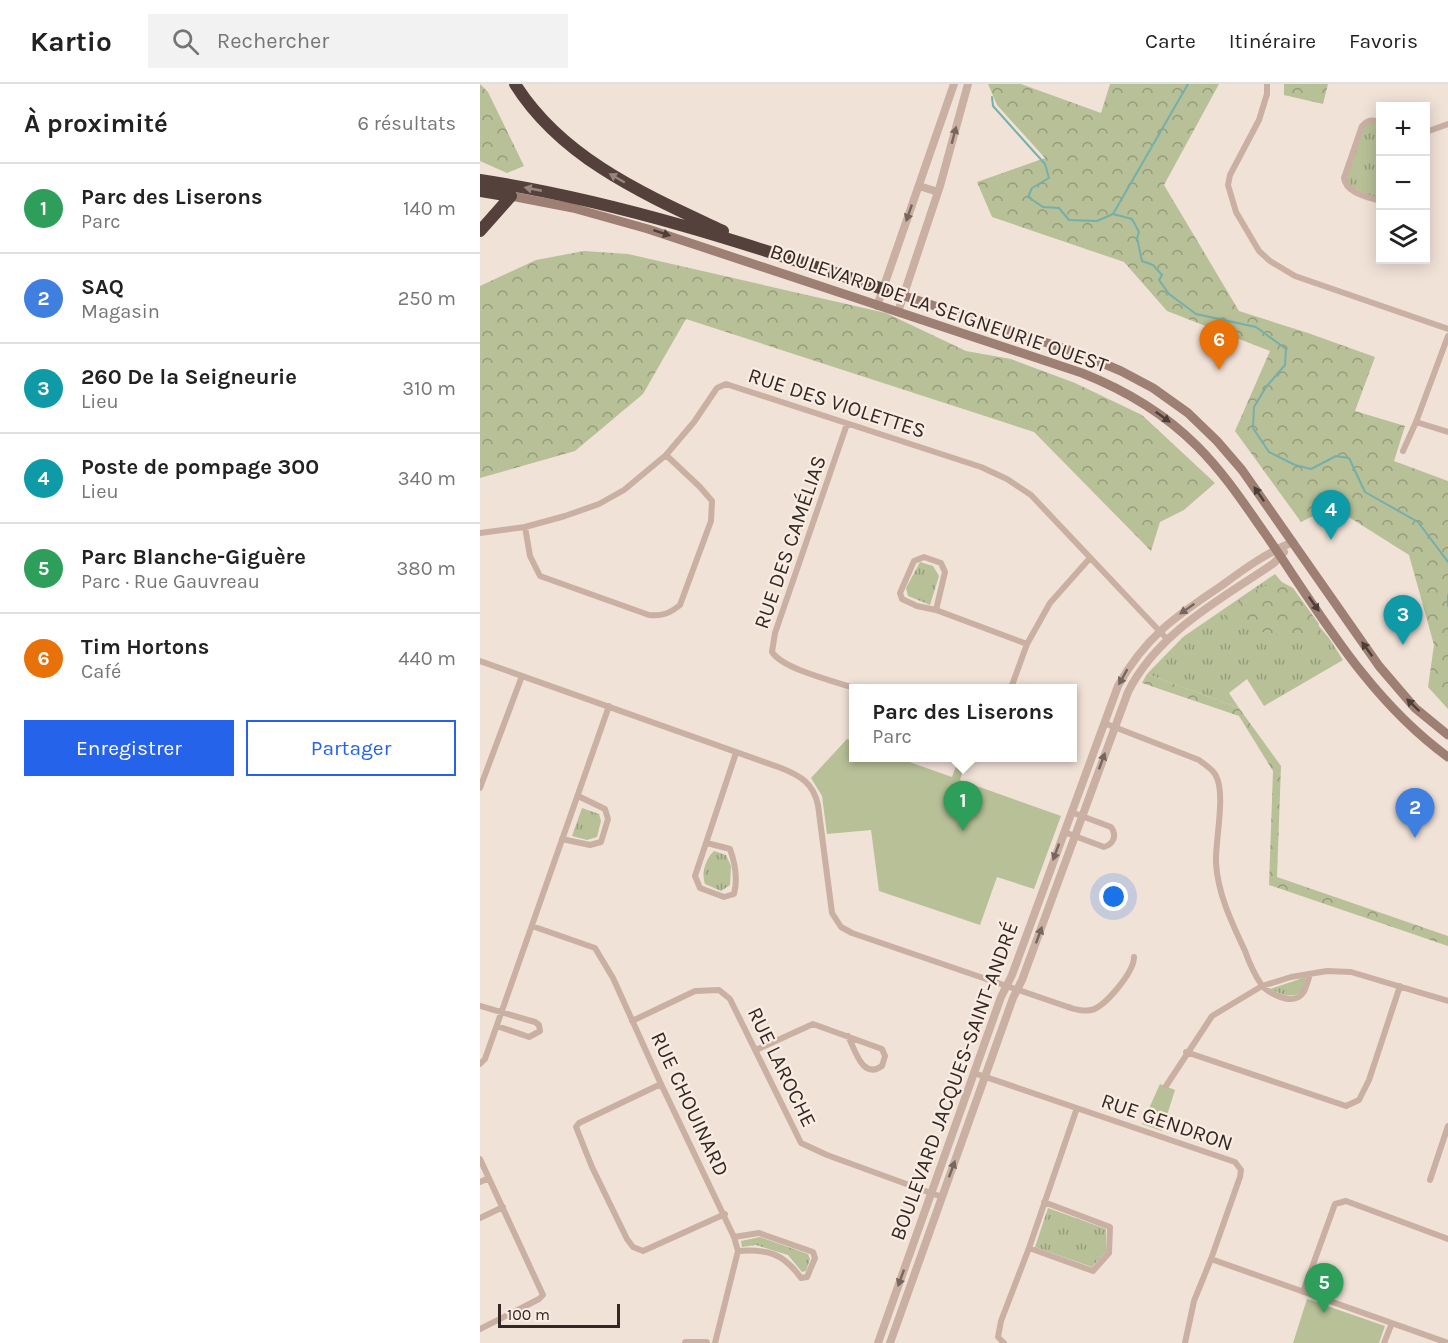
<!DOCTYPE html>
<html lang="fr">
<meta charset="utf-8">
<style>
body{margin:0;font-family:Karla,sans-serif;background:#f2f2f2;color:#222}
.controls{position:absolute;right:18px;top:18px;display:grid;overflow:hidden;border-radius:0px;box-shadow:0 3px 15px #0003}
.controls button{width:54px;height:54px;display:grid;place-items:center;padding:0;border:0;border-bottom:2px solid #e0e0e0;background:#fff;color:#222;font:30px sans-serif}
.scale{position:absolute;left:18px;bottom:15px;width:122px;box-sizing:border-box;padding-left:6px;border:3px solid #342825;border-top:0;font-size:16px;line-height:21px;white-space:nowrap;color:#342825;-webkit-text-stroke:4px #f9ede3;paint-order:stroke}
.you{position:absolute;left:634px;top:813px;width:21px;height:21px;margin:-15px;border:4px solid #fff;border-radius:50%;background:#1a73e8;box-shadow:0 0 0 9px #1a73e833}
.badge{display:grid;place-items:center;width:39px;height:39px;border-radius:50%;background:#2563eb;color:#fff;font-size:20px;font-weight:700}
.pin{position:absolute;translate:-50% -50px;filter:drop-shadow(0 2px 3px #0008)}
.pin::after{content:'';position:absolute;top:32px;width:21px;height:18px;background:inherit;clip-path:polygon(0 0,100% 0,50% 100%)}
.popup{position:absolute;left:369px;top:600px;width:228px;height:78px;box-sizing:border-box;display:grid;place-content:center;border-radius:0px;background:#fff;filter:drop-shadow(0 2px 4px #0005);font-size:20px;white-space:nowrap;color:#767676}
.popup b{font-size:22px;color:#222}
.popup::after{content:'';position:absolute;left:50%;top:100%;margin-left:-12px;border:12px solid transparent;border-top-color:#fff}
.list{margin:0;padding:0;list-style:none}
h2{display:flex;justify-content:space-between;align-items:center;height:78px;margin:0;padding:0 24px;font-size:26px}
h2 small{font-size:20px;font-weight:400;color:#767676}
.list li{display:grid;grid-template-columns:39px 1fr auto;gap:18px;align-items:center;box-sizing:border-box;height:90px;padding:0 24px;border-top:2px solid #e0e0e0}
.list b{display:block;font-size:22px;white-space:nowrap}
.list p{margin:0;font-size:20px;white-space:nowrap;color:#767676}
.list em{font-size:20px;font-style:normal;color:#767676}
.actions{display:flex;gap:12px;padding:18px 24px}
.actions a{flex:1;padding:14px 0;border:2px solid #2563eb;border-radius:0px;text-align:center;font-size:21px;color:#2563eb}
.actions .main{background:#2563eb;color:#fff}
.icon{flex:none;width:33px;height:33px;fill:none;stroke:currentColor;stroke-width:2;stroke-linecap:round;stroke-linejoin:round}
.map{position:relative;flex:none;width:968px;height:1259px;overflow:hidden}
header{display:flex;align-items:center;gap:36px;box-sizing:border-box;height:84px;padding:0 30px;background:#fff;border-bottom:2px solid #e0e0e0}
header strong{font-size:28px}
nav{display:flex;gap:33px;margin-inline-start:auto;font-size:21px}
.search{width:420px;height:54px;background:#f2f2f2;display:flex;align-items:center;gap:15px;box-sizing:border-box;padding:0 21px;border-radius:0px;color:#767676;font-size:22px}
main{display:flex}
aside{flex:1;background:#fff}
.map>svg:first-child{display:block}
.grass{fill:url(#grass-tufts)}
.forest{fill:url(#forest-crowns)}
.green{fill:#b7c097}
.lines{fill:none;stroke-linecap:round;stroke-linejoin:round}
.stream{stroke:#75afab;stroke-width:2}
.minor{stroke:#c9b0a3;stroke-width:6}
.tertiary{stroke:#c9b0a3;stroke-width:8}
.secondary{stroke:#9d7f74;stroke-width:9}
.motorway{stroke:#55413c;stroke-width:12}
.oneway{fill:#77655e}
.oneway2{fill:#97867f}
.oneway3{fill:#4e3e39}
.labels{text-anchor:middle;stroke-width:4.5;stroke-linejoin:round;paint-order:stroke}
.street-label{font-size:21px;fill:#342825;stroke:#f9ede3}
</style>
<header>
<strong>Kartio</strong>
<div class="search"><svg class="icon" aria-label="search" viewBox="0 0 24 24"><circle cx="10" cy="10" r="6"/><path d="M15 15l6 6"/></svg>Rechercher</div>
<nav><a>Carte</a><a>Itinéraire</a><a>Favoris</a></nav>
</header>
<main>
<aside>
<h2>À proximité<small>6 résultats</small></h2>
<ul class="list">
<li><span class="badge" style="background:#2e9e5b">1</span><div><b>Parc des Liserons</b><p>Parc</p></div><em>140 m</em></li>
<li><span class="badge" style="background:#3f7fe0">2</span><div><b>SAQ</b><p>Magasin</p></div><em>250 m</em></li>
<li><span class="badge" style="background:#0f9aa8">3</span><div><b>260 De la Seigneurie</b><p>Lieu</p></div><em>310 m</em></li>
<li><span class="badge" style="background:#0f9aa8">4</span><div><b>Poste de pompage 300</b><p>Lieu</p></div><em>340 m</em></li>
<li><span class="badge" style="background:#2e9e5b">5</span><div><b>Parc Blanche-Giguère</b><p>Parc · Rue Gauvreau</p></div><em>380 m</em></li>
<li><span class="badge" style="background:#e8710a">6</span><div><b>Tim Hortons</b><p>Café</p></div><em>440 m</em></li>
</ul>
<div class="actions"><a class="main">Enregistrer</a><a>Partager</a></div>
</aside>
<div class="map">
<svg width="968" height="1259" viewBox="0 0 968 1259">
<defs>
<pattern id="grass-tufts" width="24" height="20" patternUnits="userSpaceOnUse" patternTransform="scale(1.5)"><rect width="24" height="20" fill="#b7c097"/><path d="M3 7l-1-3M5 7V3M7 7l1-3M15 17l-1-3M17 17v-4M19 17l1-3" fill="none" stroke="#969c7b"/></pattern>
<pattern id="forest-crowns" width="20" height="18" patternUnits="userSpaceOnUse" patternTransform="scale(1.5)"><rect width="20" height="18" fill="#b7c097"/><path d="M2 6a3 3 0 1 1 6 0M12 15a3 3 0 1 1 6 0" fill="none" stroke="#969c7b"/></pattern>
</defs>
<rect width="100%" height="100%" fill="#f1e2d7"/>
<path class="grass" d="M 887,37 L 900,38 L 900,117 L 865,100 L 882,42 Z
M 440,478 L 453,482 L 459,492 L 450,521 L 428,512 L 426,504 Z
M 795,490 L 849,554 L 863,576 L 784,622 L 767,595 L 749,609 L 759,624 L 667,590 L 703,553 Z
M 102,724 L 119,730 L 121,737 L 117,753 L 107,756 L 92,752 Z
M 234,767 L 246,771 L 251,782 L 250,801 L 241,807 L 225,800 C 221,789 226,774 234,767 Z
M 826,893 L 822,908 C 811,915 801,910 790,905 Z
M 568,1124 L 626,1145 L 626,1168 L 612,1183 L 555,1163 Z
M 280,1153 L 328,1170 L 330,1175 L 326,1187 L 322,1188 L 308,1171 L 276,1161 L 262,1163 L 261,1157 Z"/>
<path class="forest" d="M 0,0 L 8,8 L 44,82 L 27,89 L 0,77 Z
M 508,0 L 541,0 L 621,29 L 630,0 L 739,0 L 684,101 L 759,227 L 828,249 L 895,273 L 875,327 L 925,342 L 914,377 L 968,397 L 968,625 L 948,603 L 954,561 L 929,471 L 864,430 L 849,424 L 821,438 L 755,347 L 790,267 L 687,227 L 644,178 L 512,133 L 497,98 L 565,74 L 517,21 Z
M 804,0 L 848,0 L 843,20 L 804,11 Z
M 104,167 L 148,170 L 406,229 L 486,267 L 531,275 L 595,299 L 662,331 L 735,399 L 704,426 L 680,438 L 671,467 L 554,348 L 206,235 L 163,310 L 95,367 L 0,394 L 0,202 L 56,176 Z
M 800,497 L 813,504 L 839,540 L 836,551 L 830,555 L 816,554 L 750,542 L 745,536 L 744,528 L 777,505 Z
M 667,590 L 759,624 L 801,682 L 797,793 L 968,852 L 968,862 L 789,801 L 793,687 L 759,632 L 662,599 Z"/>
<path class="green" d="M 367,655 L 373,657 L 374,674 L 418,674 L 472,693 L 479,674 L 487,674 L 480,696 L 581,732 L 554,805 L 517,793 L 500,841 L 399,807 L 391,746 L 347,750 L 342,712 L 331,694 Z
M 680,1000 L 695,1006 L 682,1047 L 662,1040 Z
M 827,1215 L 905,1242 L 899,1259 L 813,1259 Z"/>
<g class="lines">
<path class="stream" d="M 512,13 L 513,22 L 565,80 L 569,94 L 552,104 L 548,113 L 563,123 L 579,124 L 589,136 L 617,137 L 633,130 L 652,135 L 659,148 L 657,154 L 662,177 L 673,181 L 682,191 L 679,196 L 689,210 L 716,230 L 776,243 L 806,265 L 805,281 L 786,303 L 774,323 L 773,344 L 789,368 L 815,381 L 831,385 L 856,372 L 869,374 L 885,408 L 938,438 L 968,478
M 633,130 L 708,0
M 968,511 L 968,522"/>
<path class="minor" d="M 787,0 L 787,10 L 779,36 L 750,91 L 748,101 L 756,128 L 779,167 L 790,177 L 815,192 L 968,245
M 900,38 C 892,35 888,36 882,42 L 864,94 C 866,109 888,113 900,117
M 946,48 L 968,40
M 936,338 L 968,348
M 367,340 L 295,549 L 292,568 C 303,585 353,597 374,604
M 923,367 L 936,338 L 968,252
M 45,443 L 50,472 L 60,492 L 169,531 C 182,532 189,530 200,521 L 231,437 L 232,417 L 220,403 L 186,371
M 0,449 L 45,443 L 85,432 L 119,420 L 144,406 L 186,371 L 214,338 L 237,304 L 246,300 L 501,383 L 527,395 L 551,411 L 687,555
M 456,526 L 465,488 L 461,479 L 444,473 L 434,477 L 420,509 L 422,515 L 437,522 L 456,526 L 547,560
M 0,577 L 301,684 C 321,692 333,699 338,721 L 352,829 L 361,843 L 372,849 L 588,923 C 595,925 603,928 611,926 C 625,923 654,888 654,873
M 531,604 L 547,560 L 570,519 L 610,474
M 624,639 L 719,676 C 725,681 733,685 736,692 C 746,710 735,757 736,779 C 738,811 752,839 765,867 C 769,878 774,890 781,900 C 785,907 800,914 809,915 C 825,916 826,902 830,890
M 0,704 L 42,592
M 584,748 L 624,763 C 634,760 637,751 631,743 L 591,728
M 82,755 L 110,761 L 121,758 L 128,735 L 125,725 L 98,712
M 227,759 L 250,765 C 255,779 258,795 254,810 L 244,813 L 220,804 L 215,792 L 256,669
M 52,842 L 115,864 L 133,894 L 181,1000 L 254,1153 L 258,1167 L 235,1259
M 0,922 L 55,938 L 59,941 L 60,947 L 49,953 L 17,942
M 152,937 L 215,907 L 239,906 L 250,915 L 321,1059 L 347,1071 L 462,1113
M 276,966 L 333,940 L 402,965 L 405,972 L 402,982 C 382,996 375,965 368,952
M 706,968 L 866,1022 L 879,1016 L 889,996 L 920,902
M 0,980 L 5,975 L 129,622
M 494,989 L 755,1078 L 761,1086 L 760,1093 L 731,1175 L 714,1217 L 705,1259
M 181,1000 L 99,1039 L 96,1043 L 112,1083 L 147,1155 L 153,1163 L 163,1167 L 245,1130
M 686,1002 L 732,932 L 782,902 L 811,893 L 847,887 L 871,888 L 968,917
M 0,1075 L 63,1211 L 59,1215 L 0,1245
M 950,1096 L 968,1042
M 0,1098 L 9,1094
M 0,1134 L 23,1123
M 254,1153 L 279,1149 L 333,1168 L 335,1174 L 327,1193 L 321,1194 C 303,1169 288,1165 258,1167
M 549,1164 L 613,1187 L 629,1169 L 630,1143 L 564,1118
M 731,1175 L 968,1259
M 823,1208 L 855,1120 L 866,1117 L 968,1155
M 524,1259 L 518,1253 L 521,1237 L 549,1164 L 597,1024
M 904,1259 L 912,1239"/>
<path class="tertiary" d="M 439,102 L 458,108
M 397,222 L 474,0
M 418,228 L 460,102 L 488,0
M 206,1259 L 226,1259
M 398,1259 L 521,913 L 532,891 L 638,602 C 665,553 696,532 741,502 C 764,485 786,469 813,458
M 410,1259 L 533,914 L 542,896 L 648,608 C 678,548 740,516 794,479 L 804,468"/>
<path class="secondary" d="M 31,112 L 93,124 L 168,145 L 602,289 C 645,306 684,329 717,362 C 743,388 763,418 784,448 C 839,528 888,615 968,673
M 403,205 L 601,270 L 641,287 L 673,304 L 708,329 L 737,357 L 762,386 L 899,582 L 935,624 L 968,651"/>
<path class="motorway" d="M 35,0 C 82,75 166,111 243,147
M 0,96 C 138,117 271,161 403,205
M 0,107 L 31,112
M 0,147 L 31,112"/>
</g>
<defs><path id="oneway-solid" d="M-6-.8H1V-3.2L6.5 0L1 3.2V.8H-6Z" transform="scale(1.5)"/></defs>
<g class="oneway">
<use href="#oneway-solid" transform="translate(474 51) rotate(-75)"/>
<use href="#oneway-solid" transform="translate(429 129) rotate(109)"/>
<use href="#oneway-solid" transform="translate(707 525) rotate(145)"/>
<use href="#oneway-solid" transform="translate(643 593) rotate(119)"/>
<use href="#oneway-solid" transform="translate(622 677) rotate(-70)"/>
<use href="#oneway-solid" transform="translate(576 768) rotate(110)"/>
<use href="#oneway-solid" transform="translate(559 851) rotate(-70)"/>
<use href="#oneway-solid" transform="translate(472 1085) rotate(-70)"/>
<use href="#oneway-solid" transform="translate(421 1194) rotate(110)"/>
</g>
<g class="oneway2">
<use href="#oneway-solid" transform="translate(137 94) rotate(-150)"/>
<use href="#oneway-solid" transform="translate(53 105) rotate(-169)"/>
</g>
<g class="oneway3">
<use href="#oneway-solid" transform="translate(182 149) rotate(18)"/>
<use href="#oneway-solid" transform="translate(683 333) rotate(36)"/>
<use href="#oneway-solid" transform="translate(779 410) rotate(-125)"/>
<use href="#oneway-solid" transform="translate(834 520) rotate(55)"/>
<use href="#oneway-solid" transform="translate(887 565) rotate(-126)"/>
<use href="#oneway-solid" transform="translate(933 621) rotate(-136)"/>
</g>
<g class="labels">
<g class="street-label">
<text transform="translate(459 224) rotate(19)" y="7">BOULEVARD DE LA SEIGNEURIE OUEST</text>
<text transform="translate(357 319) rotate(18)" y="7">RUE DES VIOLETTES</text>
<text transform="translate(310 458) rotate(-71)" y="7">RUE DES CAMÉLIAS</text>
<text transform="translate(302 983) rotate(64)" y="7">RUE LAROCHE</text>
<text transform="translate(474 997) rotate(-70)" y="7">BOULEVARD JACQUES-SAINT-ANDRÉ</text>
<text transform="translate(210 1020) rotate(65)" y="7">RUE CHOUINARD</text>
<text transform="translate(687 1038) rotate(19)" y="7">RUE GENDRON</text>
</g>
</g>
</svg>
<div class="controls">
<button>+</button>
<button>−</button>
<button><svg class="icon" aria-label="layers" viewBox="0 0 24 24"><path d="M12 4l9 5-9 5-9-5zM3 14l9 5 9-5"/></svg></button>
</div>
<div class="scale">100 m</div>
<div class="you"></div>
<div class="pin badge" style="left:483px;top:747px;background:#2e9e5b">1</div>
<div class="popup"><b>Parc des Liserons</b>Parc</div>
<div class="pin badge" style="left:935px;top:754px;background:#3f7fe0">2</div>
<div class="pin badge" style="left:923px;top:561px;background:#0f9aa8">3</div>
<div class="pin badge" style="left:851px;top:456px;background:#0f9aa8">4</div>
<div class="pin badge" style="left:844px;top:1229px;background:#2e9e5b">5</div>
<div class="pin badge" style="left:739px;top:286px;background:#e8710a">6</div>
</div>
</main>
